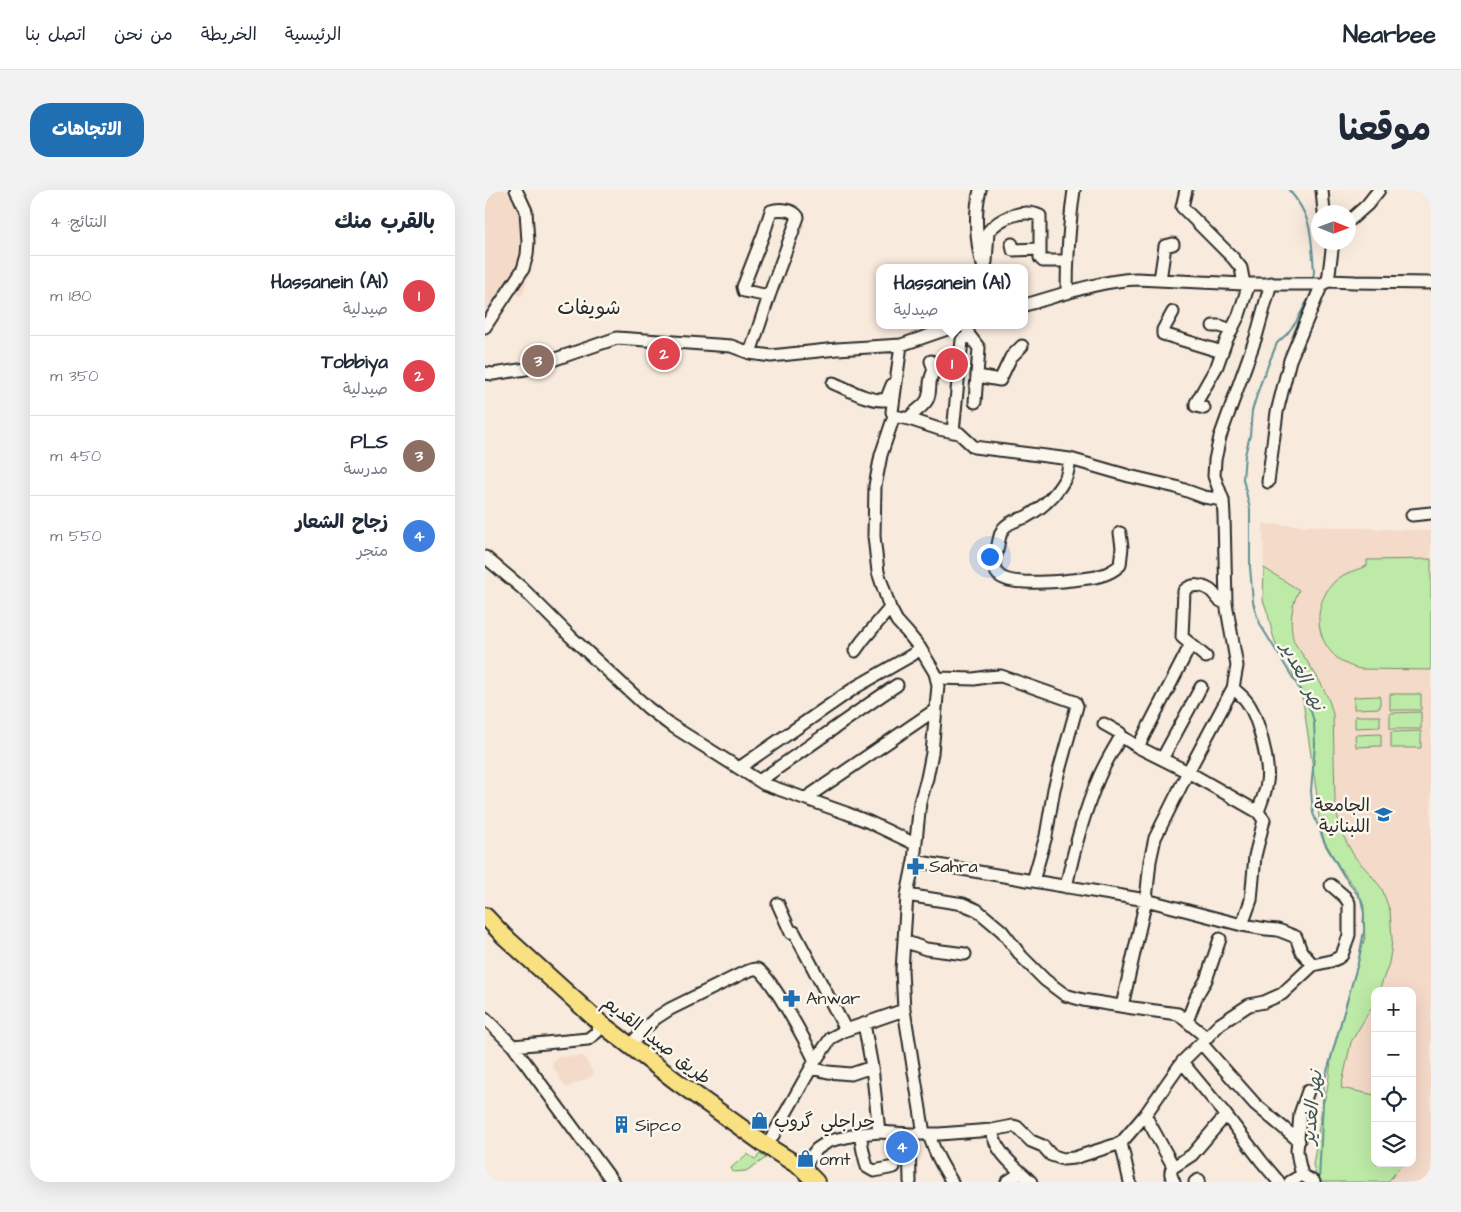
<!DOCTYPE html>
<html lang="ar">
<meta charset="utf-8">
<style>
body{margin:0;font-family:"Architects Daughter","Playpen Sans Arabic",sans-serif;background:#f2f2f3;color:#1f2937;direction:rtl}
.controls{position:absolute;right:15px;bottom:15px;display:grid;overflow:hidden;border-radius:10px;box-shadow:0 5px 20px #0002}
.controls button{width:45px;height:45px;display:grid;place-items:center;padding:0;border:0;border-bottom:1px solid #e0e1e3;background:#fff;color:#1f2937;font:25px sans-serif}
.compass{position:absolute;left:826px;top:15px;width:45px;height:45px;border-radius:50%;background:#fff;box-shadow:0 5px 20px #0002;rotate:91deg}
.you{position:absolute;left:504px;top:366px;width:18px;height:18px;margin:-12px;border:4px solid #fff;border-radius:50%;background:#1a73e8;box-shadow:0 0 0 8px #1a73e833}
.badge{display:grid;place-items:center;width:32px;height:32px;border-radius:50%;background:#1f6fb2;color:#fff;font-size:16px;font-weight:700}
.pin{position:absolute;translate:-50% -50%;border:2px solid #fff;box-shadow:0 1px 5px #0006}
.popup{position:absolute;left:391px;top:74px;width:152px;height:65px;box-sizing:border-box;display:grid;place-content:center;border-radius:10px;background:#fff;filter:drop-shadow(0 1px 4px #0005);font-size:16px;white-space:nowrap;color:#747a83}
.popup b{font-size:19px;color:#1f2937}
.popup::after{content:'';position:absolute;left:50%;top:100%;margin-left:-10px;border:10px solid transparent;border-top-color:#fff}
.list{margin:0;padding:0;list-style:none}
h2{display:flex;justify-content:space-between;align-items:center;height:65px;margin:0;padding:0 20px;font-size:21px}
h2 small{font-size:16px;font-weight:400;color:#747a83}
.list li{display:grid;grid-template-columns:32px 1fr auto;gap:15px;align-items:center;box-sizing:border-box;height:80px;padding:0 20px;border-top:1px solid #e0e1e3}
.list b{display:block;font-size:19px;white-space:nowrap}
.list p{margin:0;font-size:16px;white-space:nowrap;color:#747a83}
.list em{font-size:16px;font-style:normal;color:#747a83}
.icon{flex:none;width:28px;height:28px;fill:none;stroke:currentColor;stroke-width:2;stroke-linecap:round;stroke-linejoin:round}
.map{position:relative;flex:none;width:946px;height:992px;overflow:hidden;direction:ltr;border-radius:20px}
header{display:flex;align-items:center;gap:30px;box-sizing:border-box;height:70px;padding:0 25px;background:#fff;border-bottom:1px solid #e0e1e3}
header strong{font-size:24px}
nav{display:flex;gap:28px;margin-inline-start:auto;font-size:18px}
.intro{display:flex;align-items:center;justify-content:space-between;box-sizing:border-box;height:120px;padding:0 30px}
h1{margin:0;font-size:35px}
.button{padding:12px 22px;border-radius:20px;background:#1f6fb2;color:#fff;font-size:18px;font-weight:700}
main{display:flex;gap:30px;padding:0 30px}
aside{flex:1;background:#fff;border-radius:20px;box-shadow:0 5px 20px #0002}
.map>svg:first-child{display:block}
.built{fill:#f4dac9}
.green{fill:#bdeaa7;stroke:#748a69}
.lines{fill:none;stroke-linecap:round;stroke-linejoin:round}
.stream{stroke:#609195;stroke-width:2}
.minor-casing{stroke:#2b2b2b;stroke-width:15}
.highway-casing{stroke:#2b2b2b;stroke-width:20}
.minor{stroke:#fbf7ec;stroke-width:11}
.highway{stroke:#f9e181;stroke-width:16}
.labels{text-anchor:middle;stroke-width:5;stroke-linejoin:round;paint-order:stroke}
.poi-label{font-size:18px;fill:#2b2b2b;stroke:#fbf7ec;text-anchor:start}
.street-label{font-size:18px;fill:#2b2b2b;stroke:#fbf7ec}
.water-label{font-size:19px;font-style:italic;fill:#415657;stroke:#fbf7ec}
.quarter-label{font-size:20px;fill:#2b2b2b;stroke:#fbf7ec}
</style>
<header>
<strong>Nearbee</strong>
<nav><a>الرئيسية</a><a>الخريطة</a><a>من نحن</a><a>اتصل بنا</a></nav>
</header>
<div class="intro"><h1>موقعنا</h1><a class="button">الاتجاهات</a></div>
<main>
<div class="map">
<svg width="946" height="992" viewBox="0 0 946 992">
<rect width="100%" height="100%" fill="#f8eadc"/>
<filter id="ink" filterUnits="userSpaceOnUse"><feTurbulence type="fractalNoise" baseFrequency=".02" numOctaves="2"/><feDisplacementMap in="SourceGraphic" scale="10" xChannelSelector="R" yChannelSelector="G"/><feConvolveMatrix kernelMatrix="1 2 1 2 8 2 1 2 1" color-interpolation-filters="sRGB"/></filter>
<g filter="url(#ink)">
<path class="built" d="M 0,0 L 21,0 L 40,17 L 47,63 L 44,85 L 37,106 L 28,104 L 0,144 Z
M 778,334 L 946,341 L 946,992 L 903,992 L 918,973 L 927,973 L 927,801 L 894,801 L 904,773 L 906,761 L 906,731 L 903,714 L 893,692 L 869,666 L 855,640 L 851,620 L 844,508 L 836,493 L 809,452 L 807,441 L 806,424 L 814,400 L 779,378 Z
M 890,811 L 890,905 L 856,898 L 866,852 Z
M 99,866 L 109,885 L 81,898 L 67,875 L 72,867 Z"/>
<path class="green" d="M 946,369 L 946,480 L 875,479 C 834,470 820,421 850,391 C 859,383 871,380 882,376 L 882,370 Z
M 779,378 L 814,400 C 806,417 804,434 809,452 C 824,475 842,497 848,524 L 850,610 L 855,640 L 869,666 L 887,686 L 897,699 L 905,721 L 907,749 L 906,761 L 904,773 L 894,801 L 890,801 L 890,811 L 888,815 L 866,852 L 856,898 L 890,905 L 890,973 L 918,973 L 903,992 L 833,992 L 828,975 L 837,918 L 842,901 L 847,864 L 880,747 L 878,732 L 879,716 L 872,700 L 855,678 L 840,652 L 835,638 L 832,606 L 818,511 L 808,484 L 800,467 L 791,455 L 787,442 L 783,424 L 778,410 Z
M 905,504 L 936,504 L 936,520 L 905,520 Z
M 895,506 L 895,518 L 869,519 L 869,507 Z
M 936,522 L 936,539 L 905,539 L 905,523 Z
M 870,526 L 895,526 L 895,537 L 870,538 Z
M 936,541 L 936,558 L 906,558 L 906,542 Z
M 896,544 L 896,556 L 871,557 L 870,545 Z
M 262,964 L 270,969 L 275,964 L 281,968 L 261,981 L 248,982 L 246,978 Z"/>
<g class="lines">
<path class="stream" d="M 804,0 C 828,28 826,46 829,81 L 828,89
M 827,99 L 827,102 L 811,132 L 802,144 L 792,153 L 775,195 L 767,221 L 765,245 L 760,265 L 758,289 L 765,319 L 765,377 L 768,412 L 771,423 L 776,436 L 816,501 L 826,521 L 829,532 L 830,555 L 826,601 L 828,623 L 840,654 L 859,686 L 876,709 L 879,723 L 879,741 L 873,773 L 839,892 L 834,990"/>
<defs>
<path id="minor" d="M 495,0 C 489,24 491,47 496,71
M 701,0 L 697,17 L 748,68 L 756,78 L 759,94
M 837,0 L 839,22
M 864,31 L 882,15 L 894,0
M 527,54 L 528,60 L 555,59
M 498,78 L 501,72 L 503,42 C 514,28 538,18 555,26 L 555,68 L 558,71 L 582,71
M 675,90 L 680,56 L 688,54
M 843,91 L 848,52
M 582,103 C 582,67 584,36 589,0
M 540,115 C 576,105 613,91 651,89 L 759,94 L 837,94
M 688,122 L 678,140 L 678,144 L 737,162
M 728,136 L 735,136 L 746,140
M 0,137 L 38,79 L 42,65 L 43,52 L 41,21 L 35,8 L 31,0
M 484,145 L 494,158 L 490,212
M 416,155 L 407,222 L 409,226 L 396,265 L 390,296 L 389,346 L 393,382 L 405,418 L 412,431 L 422,442 L 435,458 L 450,483 L 453,495 L 447,563 L 442,588 L 435,612 L 429,671 L 422,705 L 417,780 L 419,820 L 439,944
M 265,163 L 284,106 L 313,27 C 308,19 294,18 286,21 L 279,43 L 258,97 L 259,101 L 284,106
M 446,171 L 449,180 L 456,182 L 474,183
M 0,183 L 8,184 L 41,179 L 132,148 L 246,156 L 265,163 L 286,166 L 352,159 L 416,155 L 474,135
M 492,186 L 515,190 L 526,167 L 537,156
M 348,193 C 365,200 382,211 401,210 L 407,195 L 410,195
M 719,218 L 711,216 L 711,213 L 732,176 L 741,151 L 754,125 L 764,94
M 409,226 L 424,229 L 454,239 L 474,243 L 489,257 L 585,269 L 644,286 L 691,297 L 719,307 L 738,310
M 424,229 C 428,221 440,217 443,208 C 447,197 442,193 449,180
M 468,242 L 477,150 L 484,145 L 481,135
M 585,269 C 584,275 583,282 581,287 C 572,304 557,318 541,327 C 533,330 523,332 518,339 C 514,345 513,355 512,361 C 510,368 508,378 512,383 C 520,396 563,392 578,391 C 598,388 619,390 635,375 L 637,357 L 635,343
M 783,292 L 792,222 L 805,170 L 837,94 L 843,91 L 870,92 L 946,93
M 927,325 L 946,323
M 0,367 L 37,398 L 85,446 L 163,518 L 184,534 L 279,594 L 361,623 L 384,632 L 430,654
M 370,461 L 378,450 L 405,418
M 721,467 L 697,447 L 699,401 C 707,393 717,395 725,400 C 732,405 731,411 741,413
M 452,488 L 489,489 L 501,487 L 516,486 L 590,512 L 592,516 L 569,599 L 561,646 L 548,691
M 748,498 C 753,503 759,507 762,512 C 773,526 785,574 782,592 C 781,602 776,612 773,622 L 779,630 L 770,666 L 766,710 L 757,735
M 619,534 L 635,543 L 636,546 L 653,557 L 703,582 L 773,622
M 653,557 L 706,454
M 677,569 L 716,497
M 254,578 L 371,497 L 427,465 L 435,458
M 274,591 C 321,559 365,526 412,495
M 321,608 L 450,520
M 429,671 L 661,710 L 757,735 L 781,739 L 793,740 L 811,747 L 816,761 L 828,775
M 581,697 C 589,659 599,622 614,587 C 620,573 629,559 636,546
M 422,705 L 478,714 L 492,720 L 517,741 L 537,767 L 560,790 L 580,805 L 598,810 L 648,818 L 693,824 L 722,848
M 293,714 L 306,743 L 309,742 L 361,840
M 419,751 L 441,759 L 480,764
M 637,816 L 661,710 L 665,671 L 670,648 L 703,582 L 748,498 L 752,476 L 741,413 L 739,326 L 738,310 L 729,286 L 730,270 L 735,247 L 771,147 L 786,93
M 0,828 L 28,856 L 128,992
M 702,831 L 712,805 L 721,790 L 735,749
M 379,834 L 387,877 L 394,942
M 716,853 L 770,914 L 814,951
M 28,856 L 103,849 L 112,842 L 114,832
M 145,856 L 158,840 L 171,828 L 185,819 L 258,783 C 262,782 268,778 272,779 C 284,782 323,856 330,871
M 697,872 L 741,925 L 777,972 L 794,992
M 326,878 L 343,882 L 366,884 L 387,877
M 823,901 L 815,924 L 812,961 L 814,973 L 817,985 L 829,992
M 660,925 L 688,976 L 690,976 L 707,965 L 741,925
M 507,940 C 510,963 531,977 546,992
M 375,944 L 378,961 L 382,977 L 389,981 L 409,977
M 424,944 L 425,992
M 444,944 C 449,962 458,977 467,992
M 636,953 L 645,992
M 282,956 L 330,871 L 346,848 L 361,840 L 419,820
M 688,976 C 684,983 686,986 689,992
M 317,978 L 332,959 L 344,951 L 375,944 L 394,942 L 424,944 L 454,944 L 507,940 L 528,936 L 532,937 L 546,951 L 558,956 L 566,965 L 578,969 L 589,968 L 636,953 L 660,925 L 697,872 L 735,834 L 764,815 L 779,812 L 797,804 L 828,775 L 846,771 L 853,768 L 857,765 L 864,745 L 864,713 L 860,707 L 846,695
M 522,992 L 536,983
M 710,992 L 714,990
M 805,992 L 817,985"/>
<path id="highway" d="M 0,726 L 19,746 L 114,832 L 191,891 L 282,956 L 317,978 L 331,992"/>
</defs>
<use href="#minor" class="minor-casing"/>
<use href="#highway" class="highway-casing"/>
<use href="#minor" class="minor"/>
<use href="#highway" class="highway"/>
</g>
</g>
<defs>
<symbol id="university-bare" viewBox="-9 -9 18 18"><path d="M0-5L7-2L0 1L-7-2ZM-4 1L0 2.5L4 1V4Q0 6-4 4Z" fill="#1f6fb2" stroke="#fbf7ec" stroke-width="2.5" paint-order="stroke"/></symbol>
<symbol id="pharmacy-bare" viewBox="-9 -9 18 18"><path d="M-2-6h4v4h4v4h-4v4h-4v-4h-4v-4h4Z" fill="#1f6fb2" stroke="#fbf7ec" stroke-width="2.5" paint-order="stroke"/></symbol>
<symbol id="shop-bare" viewBox="-9 -9 18 18"><path d="M-5-2.5h2.3a2.7 3.5 0 0 1 5.4 0H5L5.5 6h-11ZM-1.5-2.5h3a1.5 2.3 0 0 0-3 0Z" fill="#1f6fb2" stroke="#fbf7ec" stroke-width="2.5" paint-order="stroke"/></symbol>
<symbol id="building-bare" viewBox="-9 -9 18 18"><path d="M-4-6H4V6H1V3H-1V6H-4ZM-2.5-4.3h1.7v1.8h-1.7ZM.8-4.3h1.7v1.8H.8ZM-2.5-1h1.7V.8h-1.7ZM.8-1h1.7V.8H.8Z" fill="#1f6fb2" stroke="#fbf7ec" stroke-width="2.5" paint-order="stroke"/></symbol>
</defs>
<g fill-rule="evenodd">
<use href="#university-bare" x="886" y="612" width="25" height="25"/>
<use href="#pharmacy-bare" x="418" y="664" width="25" height="25"/>
<use href="#pharmacy-bare" x="294" y="796" width="25" height="25"/>
<use href="#shop-bare" x="262" y="918" width="25" height="25"/>
<use href="#building-bare" x="124" y="922" width="25" height="25"/>
<use href="#shop-bare" x="308" y="956" width="25" height="25"/>
</g>
<g class="labels">
<g class="poi-label">
<text x="885" y="621" text-anchor="end">الجامعة<tspan x="885" dy="21">اللبنانية</tspan></text>
<text x="444" y="682">Sahra</text>
<text x="321" y="814">Anwar</text>
<text x="289" y="937">حراجلي گروپ</text>
<text x="150" y="941">Sipco</text>
<text x="334" y="975">omt</text>
</g>
<g class="street-label">
<text transform="translate(172 850) rotate(38)" y="6">طريق صيدا القديم</text>
</g>
<g class="water-label">
<text transform="translate(819 486) rotate(63)" y="7">نهر الغدير</text>
<text transform="translate(826 917) rotate(-84)" y="7">نهر الغدير</text>
</g>
<g class="quarter-label">
<text x="104" y="124">شويفات</text>
</g>
</g>
</svg>
<div class="controls">
<button>+</button>
<button>−</button>
<button><svg class="icon" aria-label="locate" viewBox="0 0 24 24"><circle cx="12" cy="12" r="6"/><path d="M12 2v4M12 18v4M2 12h4M18 12h4"/></svg></button>
<button><svg class="icon" aria-label="layers" viewBox="0 0 24 24"><path d="M12 4l9 5-9 5-9-5zM3 14l9 5 9-5"/></svg></button>
</div>
<svg class="compass" viewBox="-18 -18 36 36"><path d="M0-13l5 13h-10z" fill="#e53935"/><path d="M0 13l5-13h-10z" fill="#747a83"/></svg>
<div class="you"></div>
<div class="pin badge" style="left:467px;top:174px;background:#e0444e">1</div>
<div class="popup"><b>Hassanein (Al)</b>صيدلية</div>
<div class="pin badge" style="left:179px;top:164px;background:#e0444e">2</div>
<div class="pin badge" style="left:53px;top:171px;background:#8d6e63">3</div>
<div class="pin badge" style="left:417px;top:957px;background:#3f7fe0">4</div>
</div>
<aside>
<h2>بالقرب منك<small>النتائج: 4</small></h2>
<ul class="list">
<li><span class="badge" style="background:#e0444e">1</span><div><b>Hassanein (Al)</b><p>صيدلية</p></div><em>180 m</em></li>
<li><span class="badge" style="background:#e0444e">2</span><div><b>Tobbiya</b><p>صيدلية</p></div><em>350 m</em></li>
<li><span class="badge" style="background:#8d6e63">3</span><div><b>PLS</b><p>مدرسة</p></div><em>450 m</em></li>
<li><span class="badge" style="background:#3f7fe0">4</span><div><b>زجاح الشعار</b><p>متجر</p></div><em>550 m</em></li>
</ul>
</aside>
</main>
